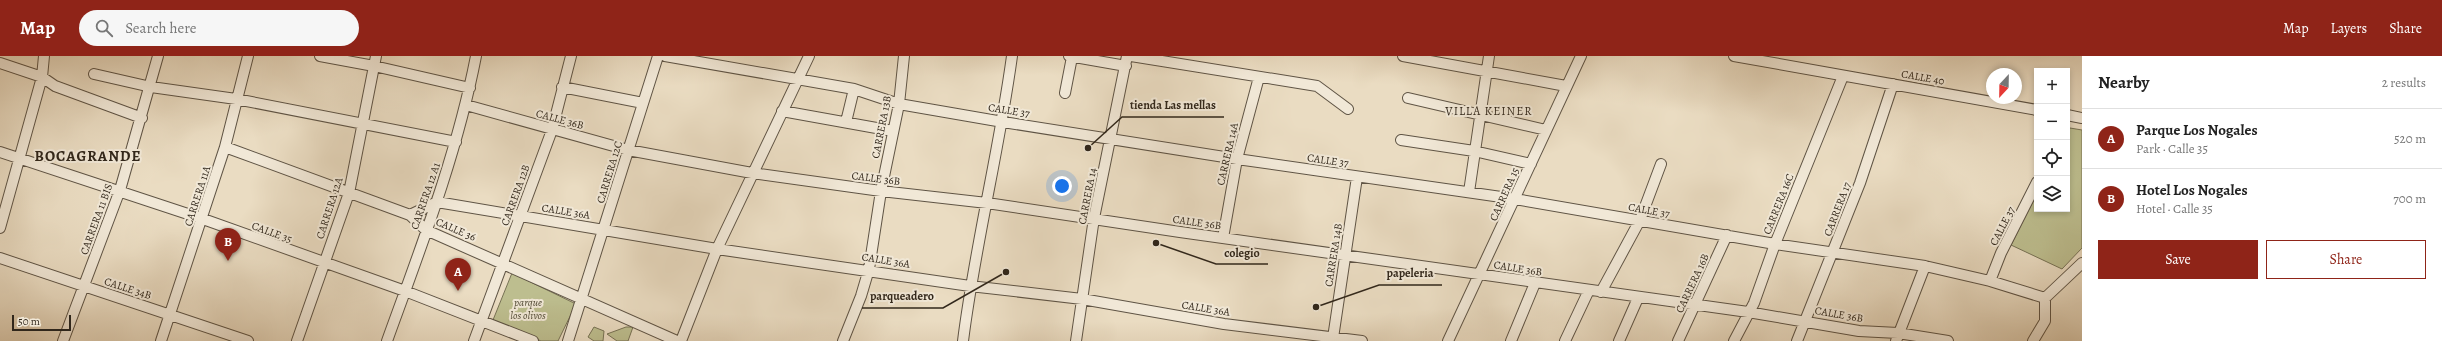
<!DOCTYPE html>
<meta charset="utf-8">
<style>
body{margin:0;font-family:Alegreya,serif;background:#f6f6f6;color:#222}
.controls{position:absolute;right:12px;top:12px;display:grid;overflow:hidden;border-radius:0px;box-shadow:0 2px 6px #0003}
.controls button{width:36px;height:36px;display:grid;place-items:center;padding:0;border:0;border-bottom:1px solid #e0e0e0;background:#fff;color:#222;font:20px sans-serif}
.compass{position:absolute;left:1986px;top:12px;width:36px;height:36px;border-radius:50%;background:#fff;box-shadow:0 2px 6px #0003;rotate:202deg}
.scale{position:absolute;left:12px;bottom:10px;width:59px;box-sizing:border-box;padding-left:4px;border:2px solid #31271b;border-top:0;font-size:11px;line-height:14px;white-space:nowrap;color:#31271b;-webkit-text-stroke:3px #f1e8d7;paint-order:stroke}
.you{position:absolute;left:1062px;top:130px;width:14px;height:14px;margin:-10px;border:3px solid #fff;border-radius:50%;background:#1a73e8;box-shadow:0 0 0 6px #1a73e833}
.badge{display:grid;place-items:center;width:26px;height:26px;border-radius:50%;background:#8f2418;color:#fff;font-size:13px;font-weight:700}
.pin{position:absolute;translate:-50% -33px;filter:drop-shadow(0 1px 2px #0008)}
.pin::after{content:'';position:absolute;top:21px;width:14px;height:12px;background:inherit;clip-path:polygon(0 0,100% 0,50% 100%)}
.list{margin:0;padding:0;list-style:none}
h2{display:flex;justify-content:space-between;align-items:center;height:52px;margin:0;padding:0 16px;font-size:17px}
h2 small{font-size:13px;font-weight:400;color:#767676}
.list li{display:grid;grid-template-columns:26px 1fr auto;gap:12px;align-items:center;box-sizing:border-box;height:60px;padding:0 16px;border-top:1px solid #e0e0e0}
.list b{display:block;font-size:15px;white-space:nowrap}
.list p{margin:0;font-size:13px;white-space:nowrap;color:#767676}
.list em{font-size:13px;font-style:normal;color:#767676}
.actions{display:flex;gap:8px;padding:12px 16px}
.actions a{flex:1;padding:9px 0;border:1px solid #8f2418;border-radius:0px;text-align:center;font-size:14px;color:#8f2418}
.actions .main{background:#8f2418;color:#fff}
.icon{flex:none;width:22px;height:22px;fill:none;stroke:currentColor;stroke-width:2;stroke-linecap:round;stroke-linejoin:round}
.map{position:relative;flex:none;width:2082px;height:285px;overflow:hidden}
header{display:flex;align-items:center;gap:24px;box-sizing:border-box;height:56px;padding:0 20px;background:#8f2418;color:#fff}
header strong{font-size:19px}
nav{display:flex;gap:22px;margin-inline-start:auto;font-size:14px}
.search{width:280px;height:36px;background:#f6f6f6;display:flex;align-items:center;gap:10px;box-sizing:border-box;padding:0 14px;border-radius:22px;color:#767676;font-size:15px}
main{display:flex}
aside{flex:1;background:#fff}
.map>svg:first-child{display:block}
.green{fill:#bdbe8f;stroke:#777255}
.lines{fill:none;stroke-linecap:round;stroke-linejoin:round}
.minor-casing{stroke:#5f5445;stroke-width:12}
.minor{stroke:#f1e8d7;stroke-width:10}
.labels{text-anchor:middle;stroke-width:4;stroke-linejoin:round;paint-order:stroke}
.street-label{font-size:11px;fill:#31271b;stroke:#f1e8d7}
.park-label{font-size:11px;font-style:italic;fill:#544d38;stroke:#f1e8d7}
.neighbourhood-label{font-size:12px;letter-spacing:1px;fill:#31271b;stroke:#f1e8d7}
.district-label{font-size:15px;font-weight:bold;letter-spacing:1px;fill:#31271b;stroke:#f1e8d7}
.leader{fill:none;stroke:#31271b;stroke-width:1.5}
.callout-dot{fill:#31271b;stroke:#f1e8d7;stroke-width:1.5}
.callout-label{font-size:12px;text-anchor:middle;font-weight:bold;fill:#31271b;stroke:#f1e8d7;stroke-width:4;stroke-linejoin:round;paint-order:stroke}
</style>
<header>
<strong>Map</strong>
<div class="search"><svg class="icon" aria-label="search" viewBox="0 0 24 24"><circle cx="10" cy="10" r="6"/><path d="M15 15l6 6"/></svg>Search here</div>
<nav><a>Map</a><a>Layers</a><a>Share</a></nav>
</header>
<main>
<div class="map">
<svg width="2082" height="285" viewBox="0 0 2082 285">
<rect width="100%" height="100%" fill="#eadcc2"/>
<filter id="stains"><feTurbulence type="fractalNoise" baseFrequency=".005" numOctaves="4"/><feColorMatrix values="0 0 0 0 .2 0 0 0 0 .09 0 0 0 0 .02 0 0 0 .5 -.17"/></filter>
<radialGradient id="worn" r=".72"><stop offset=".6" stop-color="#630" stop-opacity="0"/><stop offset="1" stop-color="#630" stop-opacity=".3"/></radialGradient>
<path class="green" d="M 2070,72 L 2082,74 L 2082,192 L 2062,213 L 2011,189 L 2037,137 L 2037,153 L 2067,153 L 2067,78 Z
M 512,217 L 576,248 L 558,285 L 541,285 L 493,264 Z
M 594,271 L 604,275 L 603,285 L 594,285 L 588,281 Z
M 626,271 L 633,271 L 628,285 L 617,285 L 607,278 Z"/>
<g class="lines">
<defs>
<path id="minor" d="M 320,0 L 374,10 L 470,32
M 665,0 L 854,33 L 899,48 L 1003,66 L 1237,103 L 1515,143 L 1775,188 L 1925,210 L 1990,225 L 2045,242
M 1069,0 L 1126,10
M 1131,0 L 1317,30 L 1348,53
M 1403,0 L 1566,30
M 1734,0 L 2037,54
M 0,7 L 42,21 L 55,30 L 142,62
M 94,18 L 151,31 L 236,43 L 456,86
M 562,31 L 643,47
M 1065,37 L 1072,1
M 1408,42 L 1546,74
M 466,49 L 628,94 L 752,117 L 881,135 L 987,147 L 1180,176 L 1748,256 L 1859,275 L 1898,277 L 1948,285
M 782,55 L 893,75
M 2067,59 L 2082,62
M 846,66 L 854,33
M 1401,84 L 1474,95 L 1531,108
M 225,91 L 410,159 L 426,174 L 677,285
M 0,96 L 203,163 L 405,235 L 533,285
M 1469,136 L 1489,0
M 410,159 L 437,146 L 717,193 L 970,230 L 1082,243 L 1224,268 L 1362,285
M 0,172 L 42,21 L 44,0
M 1223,182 L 1237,103 L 1259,21
M 0,202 L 248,285
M 1990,225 L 2001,197 L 2037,126
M 1601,236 L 1640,164 L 1661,108
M 1333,282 L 1357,121
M 63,285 L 120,134 L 158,0
M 161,285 L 225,91 L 248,0
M 297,285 L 349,137 L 376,0
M 387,285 C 421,191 457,98 476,0
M 474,285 L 552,74 L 571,0
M 568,285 L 658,0
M 681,285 L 717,193 L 809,0
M 843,285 L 861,240 L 869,213 L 881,135 L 899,48 L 904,0
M 963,285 C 975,189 999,96 1012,0
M 1076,285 L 1094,162 L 1127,0
M 1448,285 L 1581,0
M 1511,285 L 1535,227
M 1565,285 L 1589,234
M 1619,285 L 1638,242
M 1678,285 L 1727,179
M 1734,285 L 1754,247 L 1775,188 L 1843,20
M 1797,285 L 1860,127 L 1893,28
M 1896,285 L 1925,210
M 2033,285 L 2045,265 L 2045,242 L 2082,207"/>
</defs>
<use href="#minor" class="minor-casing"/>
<use href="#minor" class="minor"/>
</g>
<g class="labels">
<g class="street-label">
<text transform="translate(1923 21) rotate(10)" y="4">CALLE 40</text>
<text transform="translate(1009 54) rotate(9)" y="4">CALLE 37</text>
<text transform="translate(560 63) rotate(15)" y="4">CALLE 36B</text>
<text transform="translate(881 71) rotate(-79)" y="4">CARRERA 13B</text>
<text transform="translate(1227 98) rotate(-77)" y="4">CARRERA 14A</text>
<text transform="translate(1328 104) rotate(8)" y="4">CALLE 37</text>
<text transform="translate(609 116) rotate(-73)" y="4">CARRERA 12C</text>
<text transform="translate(876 122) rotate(7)" y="4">CALLE 36B</text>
<text transform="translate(1504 138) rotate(-66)" y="4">CARRERA 15</text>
<text transform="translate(515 139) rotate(-70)" y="4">CARRERA 12B</text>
<text transform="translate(197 140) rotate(-72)" y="4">CARRERA 11A</text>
<text transform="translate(425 140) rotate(-71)" y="4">CARRERA 12 A1</text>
<text transform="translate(1087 140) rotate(-79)" y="4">CARRERA 14</text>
<text transform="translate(1778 148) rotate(-68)" y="4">CARRERA 16C</text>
<text transform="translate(329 152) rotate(-72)" y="4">CARRERA 12A</text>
<text transform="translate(1837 153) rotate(-69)" y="4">CARRERA 17</text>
<text transform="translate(1649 154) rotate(10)" y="4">CALLE 37</text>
<text transform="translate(566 155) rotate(9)" y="4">CALLE 36A</text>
<text transform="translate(96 163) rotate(-70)" y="4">CARRERA 11 BIS</text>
<text transform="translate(1197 166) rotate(8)" y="4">CALLE 36B</text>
<text transform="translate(2002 170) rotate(-63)" y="4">CALLE 37</text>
<text transform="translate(456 173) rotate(23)" y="4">CALLE 36</text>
<text transform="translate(272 176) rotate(20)" y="4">CALLE 35</text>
<text transform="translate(1333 199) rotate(-81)" y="4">CARRERA 14B</text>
<text transform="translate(886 204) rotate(9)" y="4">CALLE 36A</text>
<text transform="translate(1518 212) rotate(9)" y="4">CALLE 36B</text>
<text transform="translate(1692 227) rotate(-65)" y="4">CARRERA 16B</text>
<text transform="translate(128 232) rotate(18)" y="4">CALLE 34B</text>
<text transform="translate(1206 252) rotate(9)" y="4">CALLE 36A</text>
<text transform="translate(1839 258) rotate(10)" y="4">CALLE 36B</text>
</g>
<g class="park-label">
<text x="528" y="250">parque<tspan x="528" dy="13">los olivos</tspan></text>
</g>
<g class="neighbourhood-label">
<text x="1489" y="59">VILLA KEINER</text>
</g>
<g class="district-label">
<text x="88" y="105">BOCAGRANDE</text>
</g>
</g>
<path class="leader" d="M1088 92L1122 61H1224M1156 187L1216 208H1268M1316 251L1379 229H1442M1006 216L943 252H862"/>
<g class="callout-dot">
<circle cx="1088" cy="92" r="4"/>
<circle cx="1156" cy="187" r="4"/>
<circle cx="1316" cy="251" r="4"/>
<circle cx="1006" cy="216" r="4"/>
</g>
<g class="callout-label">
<text x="1173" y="53">tienda Las mellas</text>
<text x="1242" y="201">colegio</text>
<text x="1410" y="221">papeleria</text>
<text x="902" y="244">parqueadero</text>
</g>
<rect width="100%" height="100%" filter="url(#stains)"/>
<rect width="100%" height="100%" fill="url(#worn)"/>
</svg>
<div class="controls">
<button>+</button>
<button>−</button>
<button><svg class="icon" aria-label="locate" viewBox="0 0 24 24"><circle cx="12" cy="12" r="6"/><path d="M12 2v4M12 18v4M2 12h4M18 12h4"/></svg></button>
<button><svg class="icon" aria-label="layers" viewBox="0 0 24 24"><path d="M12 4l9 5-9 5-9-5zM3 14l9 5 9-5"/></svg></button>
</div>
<svg class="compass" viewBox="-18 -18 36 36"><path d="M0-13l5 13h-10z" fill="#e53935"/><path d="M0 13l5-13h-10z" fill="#767676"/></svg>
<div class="scale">50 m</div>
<div class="you"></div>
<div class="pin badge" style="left:458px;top:235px">A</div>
<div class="pin badge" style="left:228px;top:205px">B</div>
</div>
<aside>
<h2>Nearby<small>2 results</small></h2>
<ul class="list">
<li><span class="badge">A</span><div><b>Parque Los Nogales</b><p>Park · Calle 35</p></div><em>520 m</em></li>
<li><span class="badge">B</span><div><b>Hotel Los Nogales</b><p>Hotel · Calle 35</p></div><em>700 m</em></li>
</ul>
<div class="actions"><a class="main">Save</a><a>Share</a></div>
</aside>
</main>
